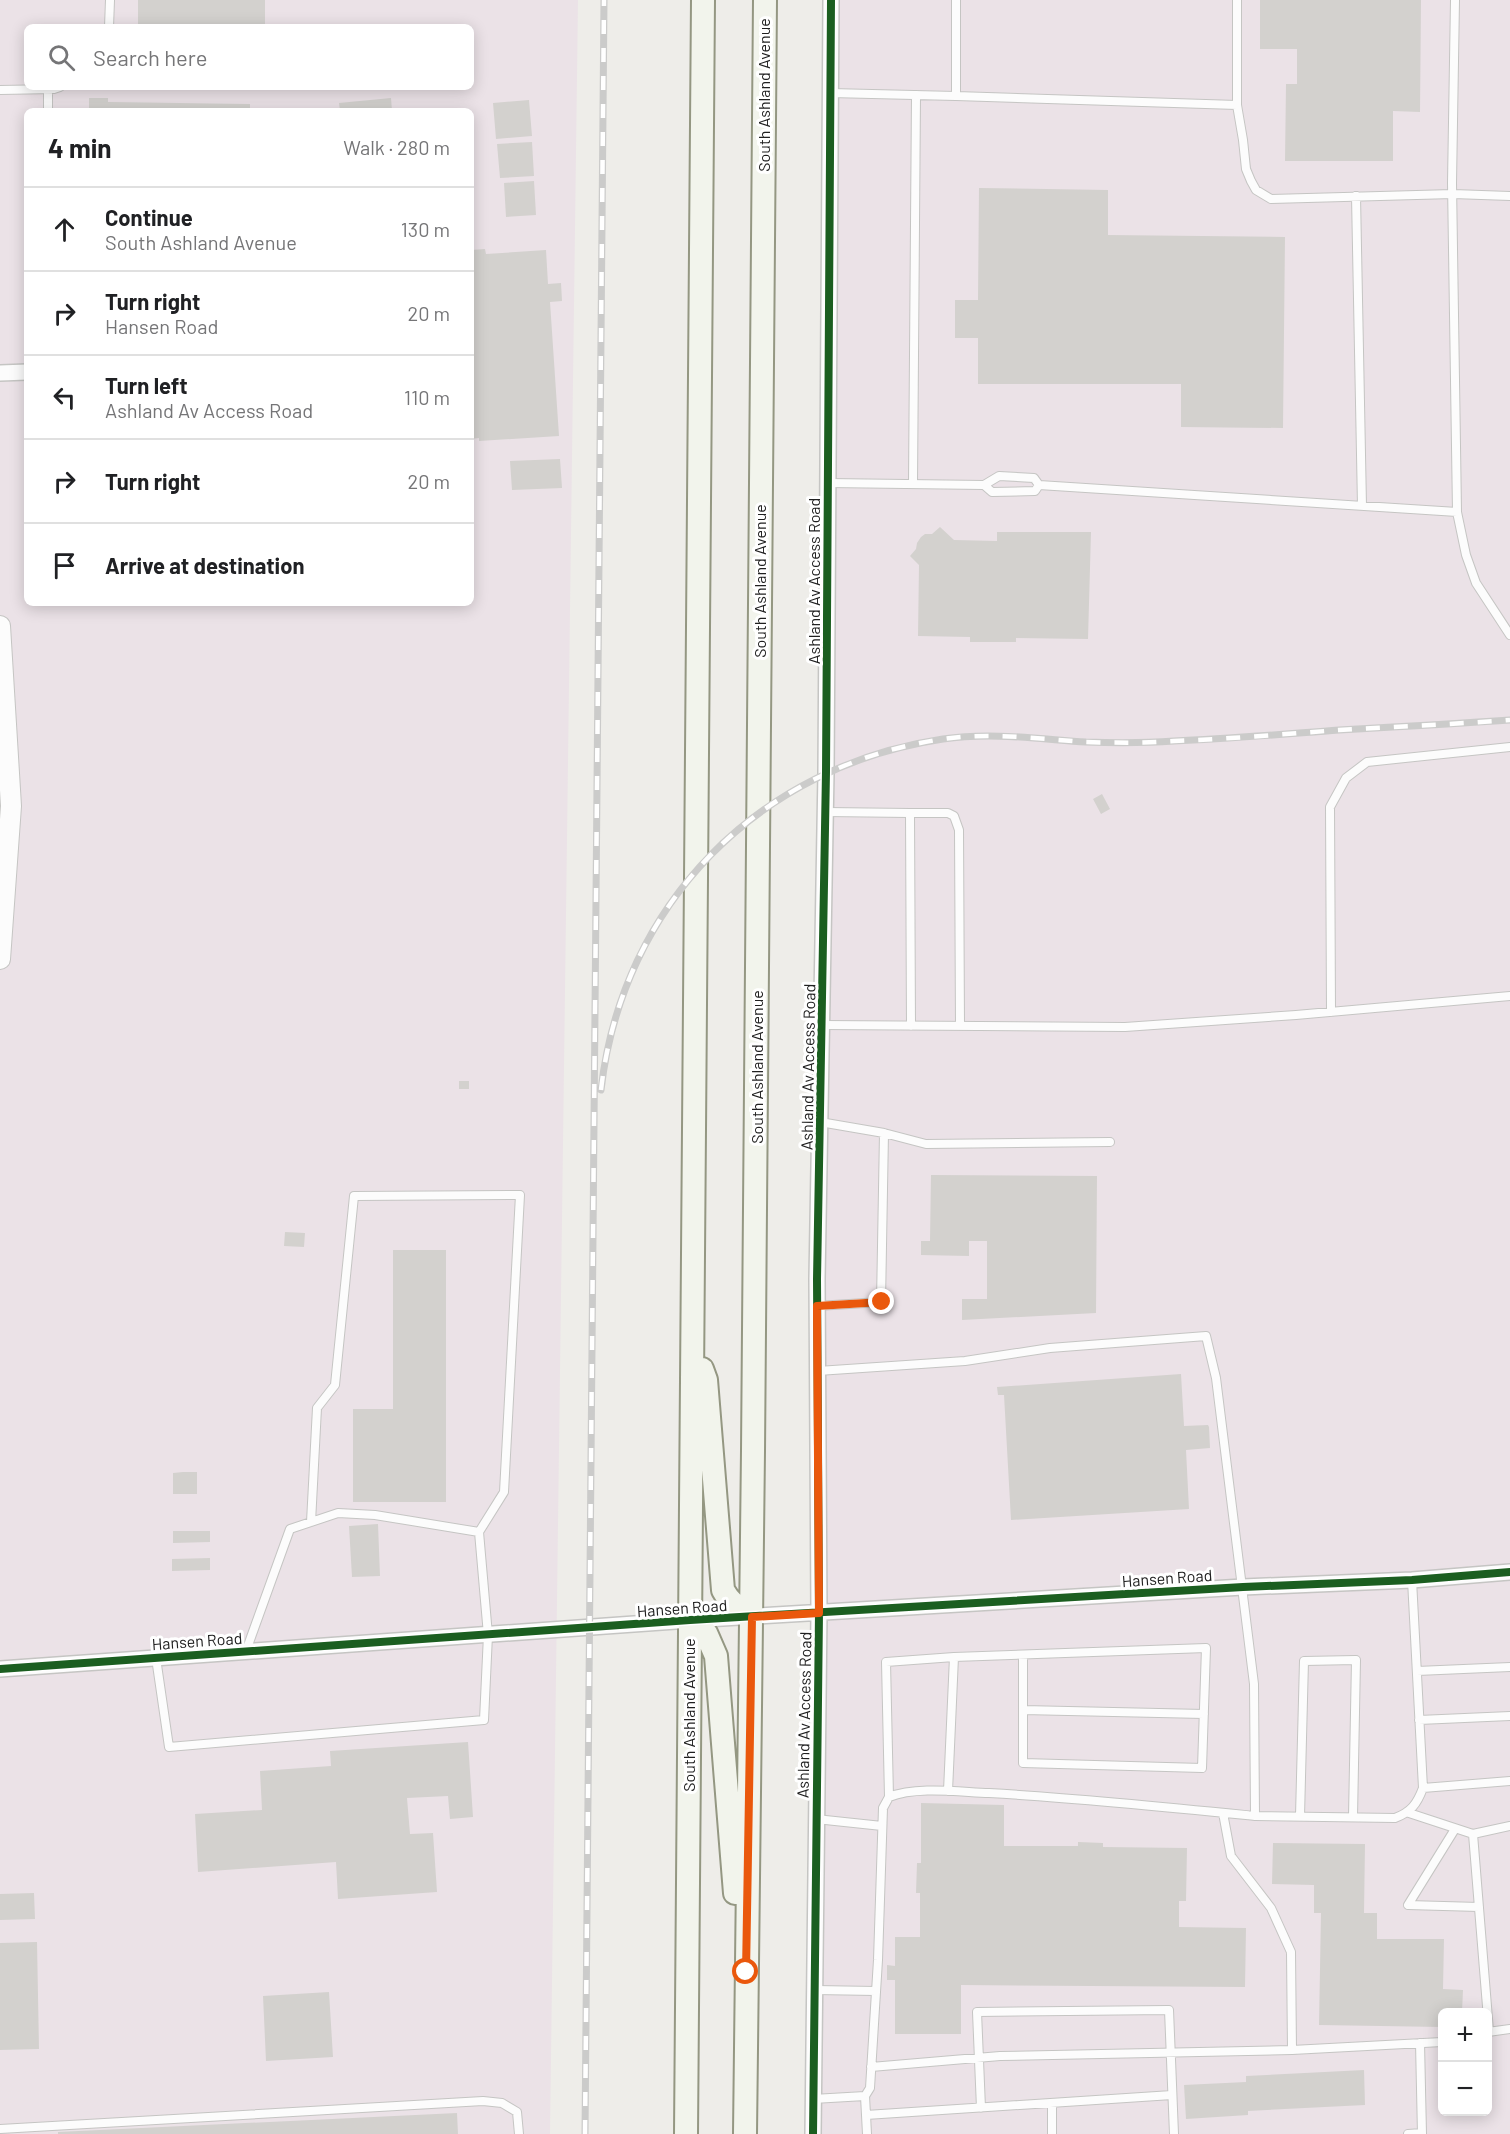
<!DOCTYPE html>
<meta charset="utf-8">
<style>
body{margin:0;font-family:Barlow,sans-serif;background:#f6f6f6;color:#202124}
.controls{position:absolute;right:18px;bottom:18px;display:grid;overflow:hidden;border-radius:9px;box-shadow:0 3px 15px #0003}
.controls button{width:54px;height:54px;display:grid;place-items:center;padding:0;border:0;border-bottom:2px solid #e0e0e0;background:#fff;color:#202124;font:30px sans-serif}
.stop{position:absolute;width:18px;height:18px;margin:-14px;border:4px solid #ea580c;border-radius:50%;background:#fff}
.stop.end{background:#ea580c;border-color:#fff;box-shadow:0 2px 6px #0008}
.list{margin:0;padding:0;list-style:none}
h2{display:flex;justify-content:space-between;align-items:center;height:78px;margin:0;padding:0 24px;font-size:26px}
h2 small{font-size:20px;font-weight:400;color:#757577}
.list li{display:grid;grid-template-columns:39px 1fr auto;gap:18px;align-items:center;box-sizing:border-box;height:84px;padding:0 24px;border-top:2px solid #e0e0e0}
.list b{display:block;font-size:22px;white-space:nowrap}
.list p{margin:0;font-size:20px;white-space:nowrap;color:#757577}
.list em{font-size:20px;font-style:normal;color:#757577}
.icon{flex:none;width:33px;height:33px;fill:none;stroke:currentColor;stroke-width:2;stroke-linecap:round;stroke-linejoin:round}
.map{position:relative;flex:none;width:1510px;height:2134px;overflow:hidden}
.search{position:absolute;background:#fff;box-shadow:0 3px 15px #0003;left:24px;top:24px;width:450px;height:66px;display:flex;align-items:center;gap:15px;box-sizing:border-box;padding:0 21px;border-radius:9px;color:#757577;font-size:22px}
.panel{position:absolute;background:#fff;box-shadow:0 3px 15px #0003;left:24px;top:108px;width:450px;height:498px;border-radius:9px}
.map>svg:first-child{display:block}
.industrial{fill:#ebe2e7;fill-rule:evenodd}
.building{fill:#d3d1ce}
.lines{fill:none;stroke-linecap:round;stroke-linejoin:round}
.service-casing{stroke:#c5c5c3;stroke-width:10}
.minor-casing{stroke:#c5c5c3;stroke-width:18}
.tertiary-casing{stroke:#c5c5c3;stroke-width:22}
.secondary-casing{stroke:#949782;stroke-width:26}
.service{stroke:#fcfcfc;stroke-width:8}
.minor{stroke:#fcfcfc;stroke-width:15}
.tertiary{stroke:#fcfcfc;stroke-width:20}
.secondary{stroke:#f2f4ec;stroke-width:22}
.rail-casing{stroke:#cbcbca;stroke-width:7}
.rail{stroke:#fff;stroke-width:4.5;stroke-dasharray:14;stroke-linecap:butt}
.cycleway-casing{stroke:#fff;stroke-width:11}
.cycleway{stroke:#1b5e20;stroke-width:8}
.route{stroke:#ea580c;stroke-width:8}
.labels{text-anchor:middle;stroke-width:6;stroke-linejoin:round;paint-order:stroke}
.street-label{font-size:16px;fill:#202020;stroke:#fff}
</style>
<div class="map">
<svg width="1510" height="2134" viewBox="0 0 1510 2134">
<rect width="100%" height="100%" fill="#eeede9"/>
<path class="industrial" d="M 0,0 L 578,0 L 550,2134 L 0,2134 L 0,959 L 5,891 L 0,626 ZM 27,27 L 471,27 L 471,87 L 27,87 ZM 27,111 L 471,111 L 471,603 L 27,603 Z
M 831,0 L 1510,0 L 1510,2134 L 814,2134 ZM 1442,2012 L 1488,2012 L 1488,2112 L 1442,2112 Z"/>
<path class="building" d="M 138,0 L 265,0 L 265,27 L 138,27 Z
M 1260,0 L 1421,0 L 1420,112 L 1393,111 L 1393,161 L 1285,161 L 1286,84 L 1297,84 L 1297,49 L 1260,49 Z
M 89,98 L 108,98 L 108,102 L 250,104 L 250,111 L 89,111 Z
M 391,98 L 392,111 L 340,111 L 339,103 Z
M 529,100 L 532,136 L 496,139 L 493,103 Z
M 532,142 L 534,176 L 500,178 L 497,144 Z
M 534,181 L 536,215 L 506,217 L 504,183 Z
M 979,188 L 1108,190 L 1108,235 L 1285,237 L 1283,428 L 1181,427 L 1181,384 L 978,384 L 978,338 L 955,338 L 955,300 L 978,300 Z
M 485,249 L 486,254 L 546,250 L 548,284 L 561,283 L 562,301 L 550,302 L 559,436 L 479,441 L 479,438 L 471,439 L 471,250 Z
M 560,459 L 562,488 L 512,490 L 510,461 Z
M 940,527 L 954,540 L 997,541 L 997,532 L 1091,532 L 1088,639 L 1016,638 L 1016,642 L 970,642 L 970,637 L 918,636 L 919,565 L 910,556 L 916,549 L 917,543 L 921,537 L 925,534 L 932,534 Z
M 1102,794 L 1110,809 L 1101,814 L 1093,799 Z
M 459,1081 L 469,1081 L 469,1089 L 459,1089 Z
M 931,1175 L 1097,1176 L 1096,1313 L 962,1320 L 962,1299 L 987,1299 L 987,1241 L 969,1241 L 969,1256 L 921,1255 L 921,1241 L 930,1241 Z
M 285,1232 L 305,1233 L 304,1247 L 284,1246 Z
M 393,1250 L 446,1250 L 446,1502 L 353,1502 L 353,1409 L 393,1409 Z
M 1181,1374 L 1184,1426 L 1208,1425 L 1209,1427 L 1210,1448 L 1186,1450 L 1189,1509 L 1011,1520 L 1004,1395 L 998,1395 L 997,1387 Z
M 183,1472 L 197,1472 L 197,1494 L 173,1494 L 173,1473 Z
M 378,1524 L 380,1576 L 352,1577 L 349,1526 Z
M 173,1531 L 210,1531 L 210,1542 L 173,1543 Z
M 210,1558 L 210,1570 L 172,1571 L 172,1559 Z
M 468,1742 L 473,1817 L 450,1819 L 448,1796 L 407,1798 L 410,1834 L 433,1833 L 437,1892 L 338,1899 L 336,1862 L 198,1872 L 195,1814 L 262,1810 L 260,1771 L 331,1766 L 330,1751 Z
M 921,1803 L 1004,1805 L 1004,1846 L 1078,1846 L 1078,1842 L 1103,1843 L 1103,1847 L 1187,1848 L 1186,1901 L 1179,1901 L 1179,1927 L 1246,1928 L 1245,1987 L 961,1985 L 961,2034 L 895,2034 L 895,1980 L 887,1980 L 887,1965 L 895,1966 L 895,1937 L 920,1937 L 920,1893 L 916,1893 L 917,1863 L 921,1863 Z
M 1273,1843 L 1365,1844 L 1364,1913 L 1377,1913 L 1377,1939 L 1444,1939 L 1443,1989 L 1463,1990 L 1462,2012 L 1442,2012 L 1442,2027 L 1319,2025 L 1321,1913 L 1314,1913 L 1314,1885 L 1272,1884 Z
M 34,1893 L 35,1919 L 0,1920 L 0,1894 Z
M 37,1942 L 39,2049 L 0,2050 L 0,1943 Z
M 329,1992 L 333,2057 L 266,2061 L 263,1996 Z
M 1364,2070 L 1365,2105 L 1248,2111 L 1248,2115 L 1186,2119 L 1184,2085 L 1246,2082 L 1246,2076 Z
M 457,2113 L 458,2134 L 58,2134 L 58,2132 Z"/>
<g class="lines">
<defs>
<path id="service" d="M 956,0 L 956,96 L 1237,105 L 1237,0
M 1455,0 L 1452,183 L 1457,512
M 109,27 L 110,0
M 0,90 L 54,89 L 60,87
M 830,93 L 956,96
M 1237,105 L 1243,140 L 1246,169 L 1251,181 L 1256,190 L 1271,199 L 1453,194 L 1510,196
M 48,111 L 48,89
M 1356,196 L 1362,506
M 828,483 L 984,485 L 999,476 L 1034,478 L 1039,485 L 1035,491 L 992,492 L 984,485
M 913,484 L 916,95
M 1039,485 L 1457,512 L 1466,555 L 1476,583 L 1510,635
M 826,812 L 910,813 L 911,1026
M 910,813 L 948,813 L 954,816 L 959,830 L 960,1026
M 1331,1012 L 1330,807 L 1346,778 L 1367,762 L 1510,747
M 822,1025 L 1125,1027 L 1296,1015 L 1510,996
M 820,1122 L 884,1133 L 926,1144 L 1110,1142
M 817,1306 L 881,1302 L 884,1133
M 311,1522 L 317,1408 L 335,1385 L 354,1196 L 520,1195 L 504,1492 L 479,1532
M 156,1658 L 169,1747 L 484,1720 L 488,1635 L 479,1532 L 375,1515 L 338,1513 L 290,1529 L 246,1651
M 1417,1671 L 1510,1667
M 1023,1710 L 1204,1714
M 1419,1720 L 1510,1716
M 1423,1788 L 1510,1781
M 948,1791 L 954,1657 L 1206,1648 L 1202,1768 L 1023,1763 L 1023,1655
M 889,1797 L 886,1662 L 954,1657
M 1223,1813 L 1231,1856 L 1271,1908 L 1291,1952 L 1292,2050
M 1409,1813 L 1473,1834 L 1510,1826
M 1255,1816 L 1395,1818 C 1411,1812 1417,1804 1423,1788 L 1412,1580
M 1300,1816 L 1304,1661 L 1356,1660 L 1353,1817
M 816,1819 L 882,1826
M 1455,1829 L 1408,1905 L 1479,1907
M 1473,1834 L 1489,2031
M 815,1990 L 876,1991
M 1488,2032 L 1510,2029
M 1420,2043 L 1422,2134
M 871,2067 L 1000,2056 L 1292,2050 L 1442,2042
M 865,2096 L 867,2134
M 813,2099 L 865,2096 L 870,2088 L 878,1960 L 883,1808 L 889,1797 C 917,1786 959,1792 989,1793 C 1078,1798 1166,1807 1255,1816 L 1254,1684 L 1216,1378 L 1206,1336 L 1050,1348 L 965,1361 L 818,1371
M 981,2108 L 977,2012 L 1169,2010 L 1174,2134
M 866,2115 L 1172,2095
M 0,2129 L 483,2101 L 502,2103 L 517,2112 L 519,2134
M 1052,2134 L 1052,2103
M 1408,2134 L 1422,2133"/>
<path id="minor" d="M 0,373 L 27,372
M 0,1669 L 690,1620 L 1243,1587 L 1412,1580 L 1510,1572
M 813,2134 L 819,1613 L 817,1279 L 826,772 L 831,0"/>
<path id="tertiary" d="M 0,626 L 11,806 L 0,959"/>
<path id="secondary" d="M 702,1369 L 706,1380 L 723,1590 C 730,1603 739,1609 752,1617
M 690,1620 L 706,1633 L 716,1656 L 735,1893
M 686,2134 L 703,0
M 745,2134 L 753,1451 L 765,0"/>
</defs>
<use href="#service" class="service-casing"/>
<use href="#minor" class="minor-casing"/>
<use href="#tertiary" class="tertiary-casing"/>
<use href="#secondary" class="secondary-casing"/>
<use href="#service" class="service"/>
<use href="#minor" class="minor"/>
<use href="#tertiary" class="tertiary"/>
<use href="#secondary" class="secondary"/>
<defs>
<path id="rail" d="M 601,1090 C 622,904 759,766 943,739 C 991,732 1039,739 1086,742 C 1116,743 1145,743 1174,741 C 1229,739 1285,734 1339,730 C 1396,727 1453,724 1510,720
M 585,2134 L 604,0"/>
</defs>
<use href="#rail" class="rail-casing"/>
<use href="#rail" class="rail"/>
<defs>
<path id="cycleway" d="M 0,1669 L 690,1620 L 1243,1587 L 1412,1580 L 1510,1572
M 813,2134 L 819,1613 L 817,1279 L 826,772 L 831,0"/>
</defs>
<use href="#cycleway" class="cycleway-casing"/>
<use href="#cycleway" class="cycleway"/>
</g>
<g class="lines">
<path class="route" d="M 746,1972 L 752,1617 L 819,1613 L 817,1306 L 882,1302"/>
</g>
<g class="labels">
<g class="street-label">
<text transform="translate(764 95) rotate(-90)" y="6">South Ashland Avenue</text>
<text transform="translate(760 581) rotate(-90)" y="6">South Ashland Avenue</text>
<text transform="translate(814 581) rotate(-90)" y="6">Ashland Av Access Road</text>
<text transform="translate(757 1067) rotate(-90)" y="6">South Ashland Avenue</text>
<text transform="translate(808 1067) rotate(-89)" y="6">Ashland Av Access Road</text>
<text transform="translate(1167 1578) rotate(-4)" y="6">Hansen Road</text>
<text transform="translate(682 1608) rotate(-4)" y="6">Hansen Road</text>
<text transform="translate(197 1641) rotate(-4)" y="6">Hansen Road</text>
<text transform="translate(689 1715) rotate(-90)" y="6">South Ashland Avenue</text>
<text transform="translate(804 1715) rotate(-89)" y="6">Ashland Av Access Road</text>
</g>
</g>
</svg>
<div class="controls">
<button>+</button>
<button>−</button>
</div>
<div class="stop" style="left:746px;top:1972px"></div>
<div class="stop end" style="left:882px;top:1302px"></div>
<div class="search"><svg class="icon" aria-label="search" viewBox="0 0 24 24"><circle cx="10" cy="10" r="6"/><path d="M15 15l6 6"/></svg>Search here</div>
<section class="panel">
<h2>4 min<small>Walk · 280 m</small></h2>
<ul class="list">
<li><svg class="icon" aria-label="ahead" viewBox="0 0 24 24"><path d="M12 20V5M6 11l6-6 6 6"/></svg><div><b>Continue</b><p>South Ashland Avenue</p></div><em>130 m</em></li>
<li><svg class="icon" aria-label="right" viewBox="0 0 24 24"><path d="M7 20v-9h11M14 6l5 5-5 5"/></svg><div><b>Turn right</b><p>Hansen Road</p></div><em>20 m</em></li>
<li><svg class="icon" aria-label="left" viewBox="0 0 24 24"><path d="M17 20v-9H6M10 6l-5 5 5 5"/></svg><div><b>Turn left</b><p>Ashland Av Access Road</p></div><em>110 m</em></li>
<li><svg class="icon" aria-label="right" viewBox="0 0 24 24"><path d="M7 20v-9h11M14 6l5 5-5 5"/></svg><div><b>Turn right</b></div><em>20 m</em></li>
<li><svg class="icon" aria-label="arrive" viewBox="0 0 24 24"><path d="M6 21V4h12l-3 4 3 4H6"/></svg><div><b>Arrive at destination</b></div></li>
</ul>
</section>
</div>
